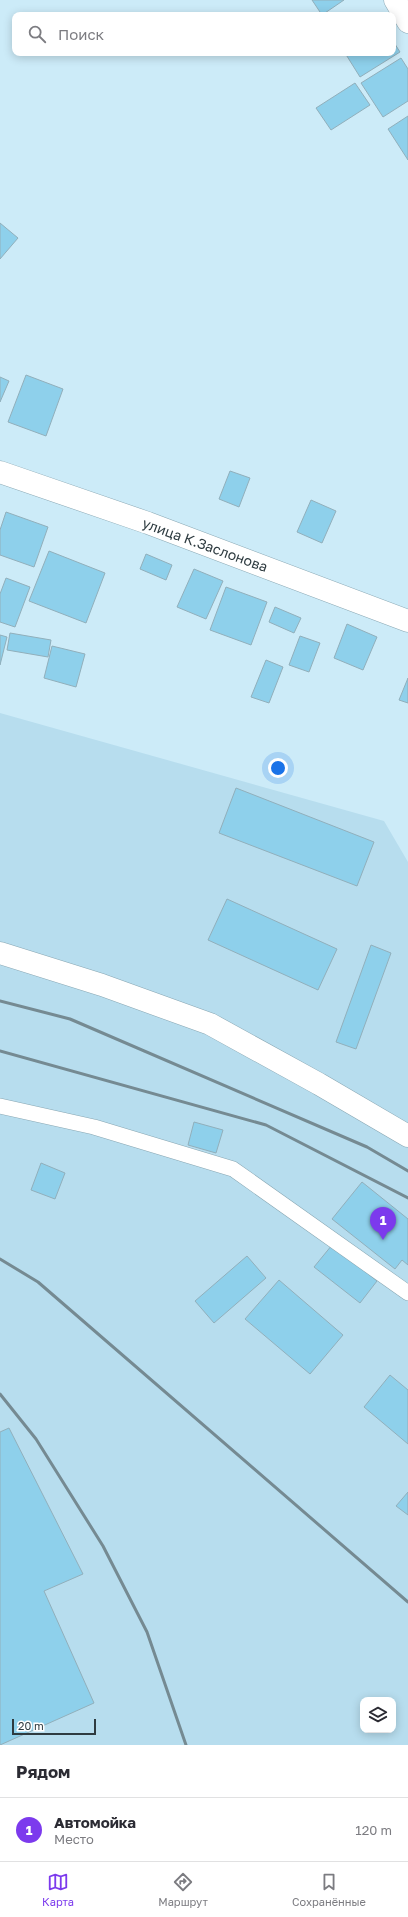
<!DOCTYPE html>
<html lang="ru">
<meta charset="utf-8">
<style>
body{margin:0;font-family:"Golos Text",sans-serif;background:#f7f7f7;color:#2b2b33}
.controls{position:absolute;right:12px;bottom:12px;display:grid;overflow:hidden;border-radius:8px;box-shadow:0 2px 10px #0003}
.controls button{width:36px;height:36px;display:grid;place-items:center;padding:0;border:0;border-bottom:1px solid #e1e1e2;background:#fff;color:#2b2b33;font:20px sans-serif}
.scale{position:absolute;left:12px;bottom:10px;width:84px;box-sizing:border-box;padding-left:4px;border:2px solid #2e3b40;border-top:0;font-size:11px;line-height:14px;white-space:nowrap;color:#2e3b40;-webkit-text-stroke:3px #fff;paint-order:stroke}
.you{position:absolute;left:278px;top:768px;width:14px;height:14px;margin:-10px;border:3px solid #fff;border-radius:50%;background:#1a73e8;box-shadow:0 0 0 6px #1a73e833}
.badge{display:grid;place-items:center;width:26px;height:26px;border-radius:50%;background:#7c3aed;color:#fff;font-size:13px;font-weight:700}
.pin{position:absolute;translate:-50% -33px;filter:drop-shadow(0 1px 2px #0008)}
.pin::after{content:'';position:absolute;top:21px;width:14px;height:12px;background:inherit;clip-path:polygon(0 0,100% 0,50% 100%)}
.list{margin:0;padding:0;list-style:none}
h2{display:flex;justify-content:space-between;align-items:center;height:52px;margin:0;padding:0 16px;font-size:17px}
h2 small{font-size:13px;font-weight:400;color:#7c7c81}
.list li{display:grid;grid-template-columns:26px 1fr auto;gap:12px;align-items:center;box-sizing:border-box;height:64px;padding:0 16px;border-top:1px solid #e1e1e2}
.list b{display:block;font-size:15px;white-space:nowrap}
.list p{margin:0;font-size:13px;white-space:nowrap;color:#7c7c81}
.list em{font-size:13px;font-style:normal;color:#7c7c81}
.icon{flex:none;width:22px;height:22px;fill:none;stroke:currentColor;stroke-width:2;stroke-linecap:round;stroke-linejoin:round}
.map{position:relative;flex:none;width:408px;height:1745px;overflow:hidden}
.search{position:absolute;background:#fff;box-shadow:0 2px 10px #0003;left:12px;right:12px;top:12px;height:44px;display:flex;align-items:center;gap:10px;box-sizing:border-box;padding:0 14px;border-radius:8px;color:#7c7c81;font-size:15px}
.sheet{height:116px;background:#fff}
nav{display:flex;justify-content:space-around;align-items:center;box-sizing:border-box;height:56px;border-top:1px solid #e1e1e2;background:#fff;font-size:11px;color:#7c7c81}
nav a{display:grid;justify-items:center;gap:2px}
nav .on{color:#7c3aed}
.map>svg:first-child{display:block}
.built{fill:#b7ddee;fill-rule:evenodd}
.building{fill:#8ed0eb;stroke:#91afbb}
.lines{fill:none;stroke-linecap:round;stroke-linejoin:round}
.lane-casing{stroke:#89a7b3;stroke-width:16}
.street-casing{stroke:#89a7b3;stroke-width:23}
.secondary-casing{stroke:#89a7b3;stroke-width:23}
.lane{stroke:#fff;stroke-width:15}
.street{stroke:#fff;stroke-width:22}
.secondary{stroke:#fff;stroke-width:22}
.rail{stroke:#758a92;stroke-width:3}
.labels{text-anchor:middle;stroke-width:4;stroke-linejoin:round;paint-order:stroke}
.street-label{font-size:14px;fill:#2e3b40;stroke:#fff}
</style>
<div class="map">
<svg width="408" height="1745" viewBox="0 0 408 1745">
<rect width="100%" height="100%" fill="#ccebf8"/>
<path class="built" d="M 0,713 L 384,821 L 408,862 L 408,1745 L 0,1745 ZM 363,1700 L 393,1700 L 393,1730 L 363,1730 Z"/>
<path class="building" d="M 312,0 L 344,0 L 322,15 Z
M 393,41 L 400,52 L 360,77 L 345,53 L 393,53 Z
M 401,58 L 408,69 L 408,101 L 383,117 L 361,83 Z
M 355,83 L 370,105 L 331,130 L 316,108 Z
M 408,116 L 408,160 L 388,129 Z
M 0,223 L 18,238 L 0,259 Z
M 26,375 L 63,389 L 46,436 L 8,422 Z
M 0,377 L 9,381 L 0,402 Z
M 230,471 L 250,478 L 239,507 L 219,499 Z
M 311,500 L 336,511 L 322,543 L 297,532 Z
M 6,512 L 48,527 L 34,567 L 0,555 L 0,530 Z
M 49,551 L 105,573 L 86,623 L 29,601 Z
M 146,554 L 172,565 L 166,580 L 140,569 Z
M 194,569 L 223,581 L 206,619 L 177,607 Z
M 6,578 L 30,587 L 15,627 L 0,622 L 0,594 Z
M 226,587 L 267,602 L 251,645 L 210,630 Z
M 275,607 L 301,618 L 294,633 L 269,622 Z
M 347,624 L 377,637 L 363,670 L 334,658 Z
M 10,633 L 51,640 L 48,657 L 7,650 Z
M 0,635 L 7,637 L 0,665 Z
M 300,636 L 320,643 L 309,672 L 289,665 Z
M 52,646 L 85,654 L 76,687 L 44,678 Z
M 266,660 L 283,667 L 269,703 L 251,697 Z
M 408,678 L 408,703 L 399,700 Z
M 236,788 L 374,842 L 357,886 L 219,833 Z
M 227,899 L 337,949 L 318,990 L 208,940 Z
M 371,945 L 391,953 L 356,1049 L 336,1042 Z
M 194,1122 L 223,1130 L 216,1153 L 188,1145 Z
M 41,1163 L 65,1173 L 55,1199 L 31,1190 Z
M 362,1182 L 408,1219 L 408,1265 L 402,1260 L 395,1269 L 332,1219 Z
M 332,1245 L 377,1281 L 360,1303 L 314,1267 Z
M 247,1256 L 266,1278 L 214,1323 L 195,1301 Z
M 279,1280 L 343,1335 L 310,1374 L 245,1319 Z
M 390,1375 L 408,1390 L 408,1444 L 364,1407 Z
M 9,1428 L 83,1574 L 44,1591 L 94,1703 L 0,1745 L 0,1432 Z
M 408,1492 L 408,1515 L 396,1506 Z"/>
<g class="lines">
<defs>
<path id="lane" d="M 0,1106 L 94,1127 L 233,1169 L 408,1293"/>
<path id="street" d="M 395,0 L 408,22
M 0,953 L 102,985 L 210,1024 L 319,1084 L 408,1136"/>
<path id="secondary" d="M 0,472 L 148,523 L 408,621"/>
</defs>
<use href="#lane" class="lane-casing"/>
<use href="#street" class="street-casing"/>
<use href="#secondary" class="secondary-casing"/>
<use href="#lane" class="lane"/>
<use href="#street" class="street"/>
<use href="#secondary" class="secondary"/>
<path class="rail" d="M 0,1001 L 70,1019 L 367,1147 L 408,1171
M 0,1051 L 266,1125 L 408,1198
M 0,1259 L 38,1282 L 408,1602
M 0,1394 L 36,1439 L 103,1546 L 147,1632 L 186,1745"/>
</g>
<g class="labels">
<g class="street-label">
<text transform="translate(205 545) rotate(20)" y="5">улица К.Заслонова</text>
</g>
</g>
</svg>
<div class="controls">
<button><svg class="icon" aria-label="layers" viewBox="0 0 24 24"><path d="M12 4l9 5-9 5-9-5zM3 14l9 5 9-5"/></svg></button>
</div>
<div class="scale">20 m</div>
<div class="you"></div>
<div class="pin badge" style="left:383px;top:1240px">1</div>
<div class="search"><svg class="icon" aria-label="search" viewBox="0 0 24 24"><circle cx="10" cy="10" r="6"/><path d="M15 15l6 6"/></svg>Поиск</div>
</div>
<section class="sheet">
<h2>Рядом<small></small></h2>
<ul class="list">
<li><span class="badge">1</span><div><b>Автомойка</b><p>Место</p></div><em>120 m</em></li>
</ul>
</section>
<nav>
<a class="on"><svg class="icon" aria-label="map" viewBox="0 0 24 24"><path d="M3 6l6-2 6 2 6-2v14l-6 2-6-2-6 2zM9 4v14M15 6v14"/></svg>Карта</a>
<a><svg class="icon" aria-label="directions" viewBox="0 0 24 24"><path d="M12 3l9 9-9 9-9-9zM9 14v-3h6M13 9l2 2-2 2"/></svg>Маршрут</a>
<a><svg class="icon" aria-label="saved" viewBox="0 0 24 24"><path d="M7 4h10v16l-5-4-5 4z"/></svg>Сохранённые</a>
</nav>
